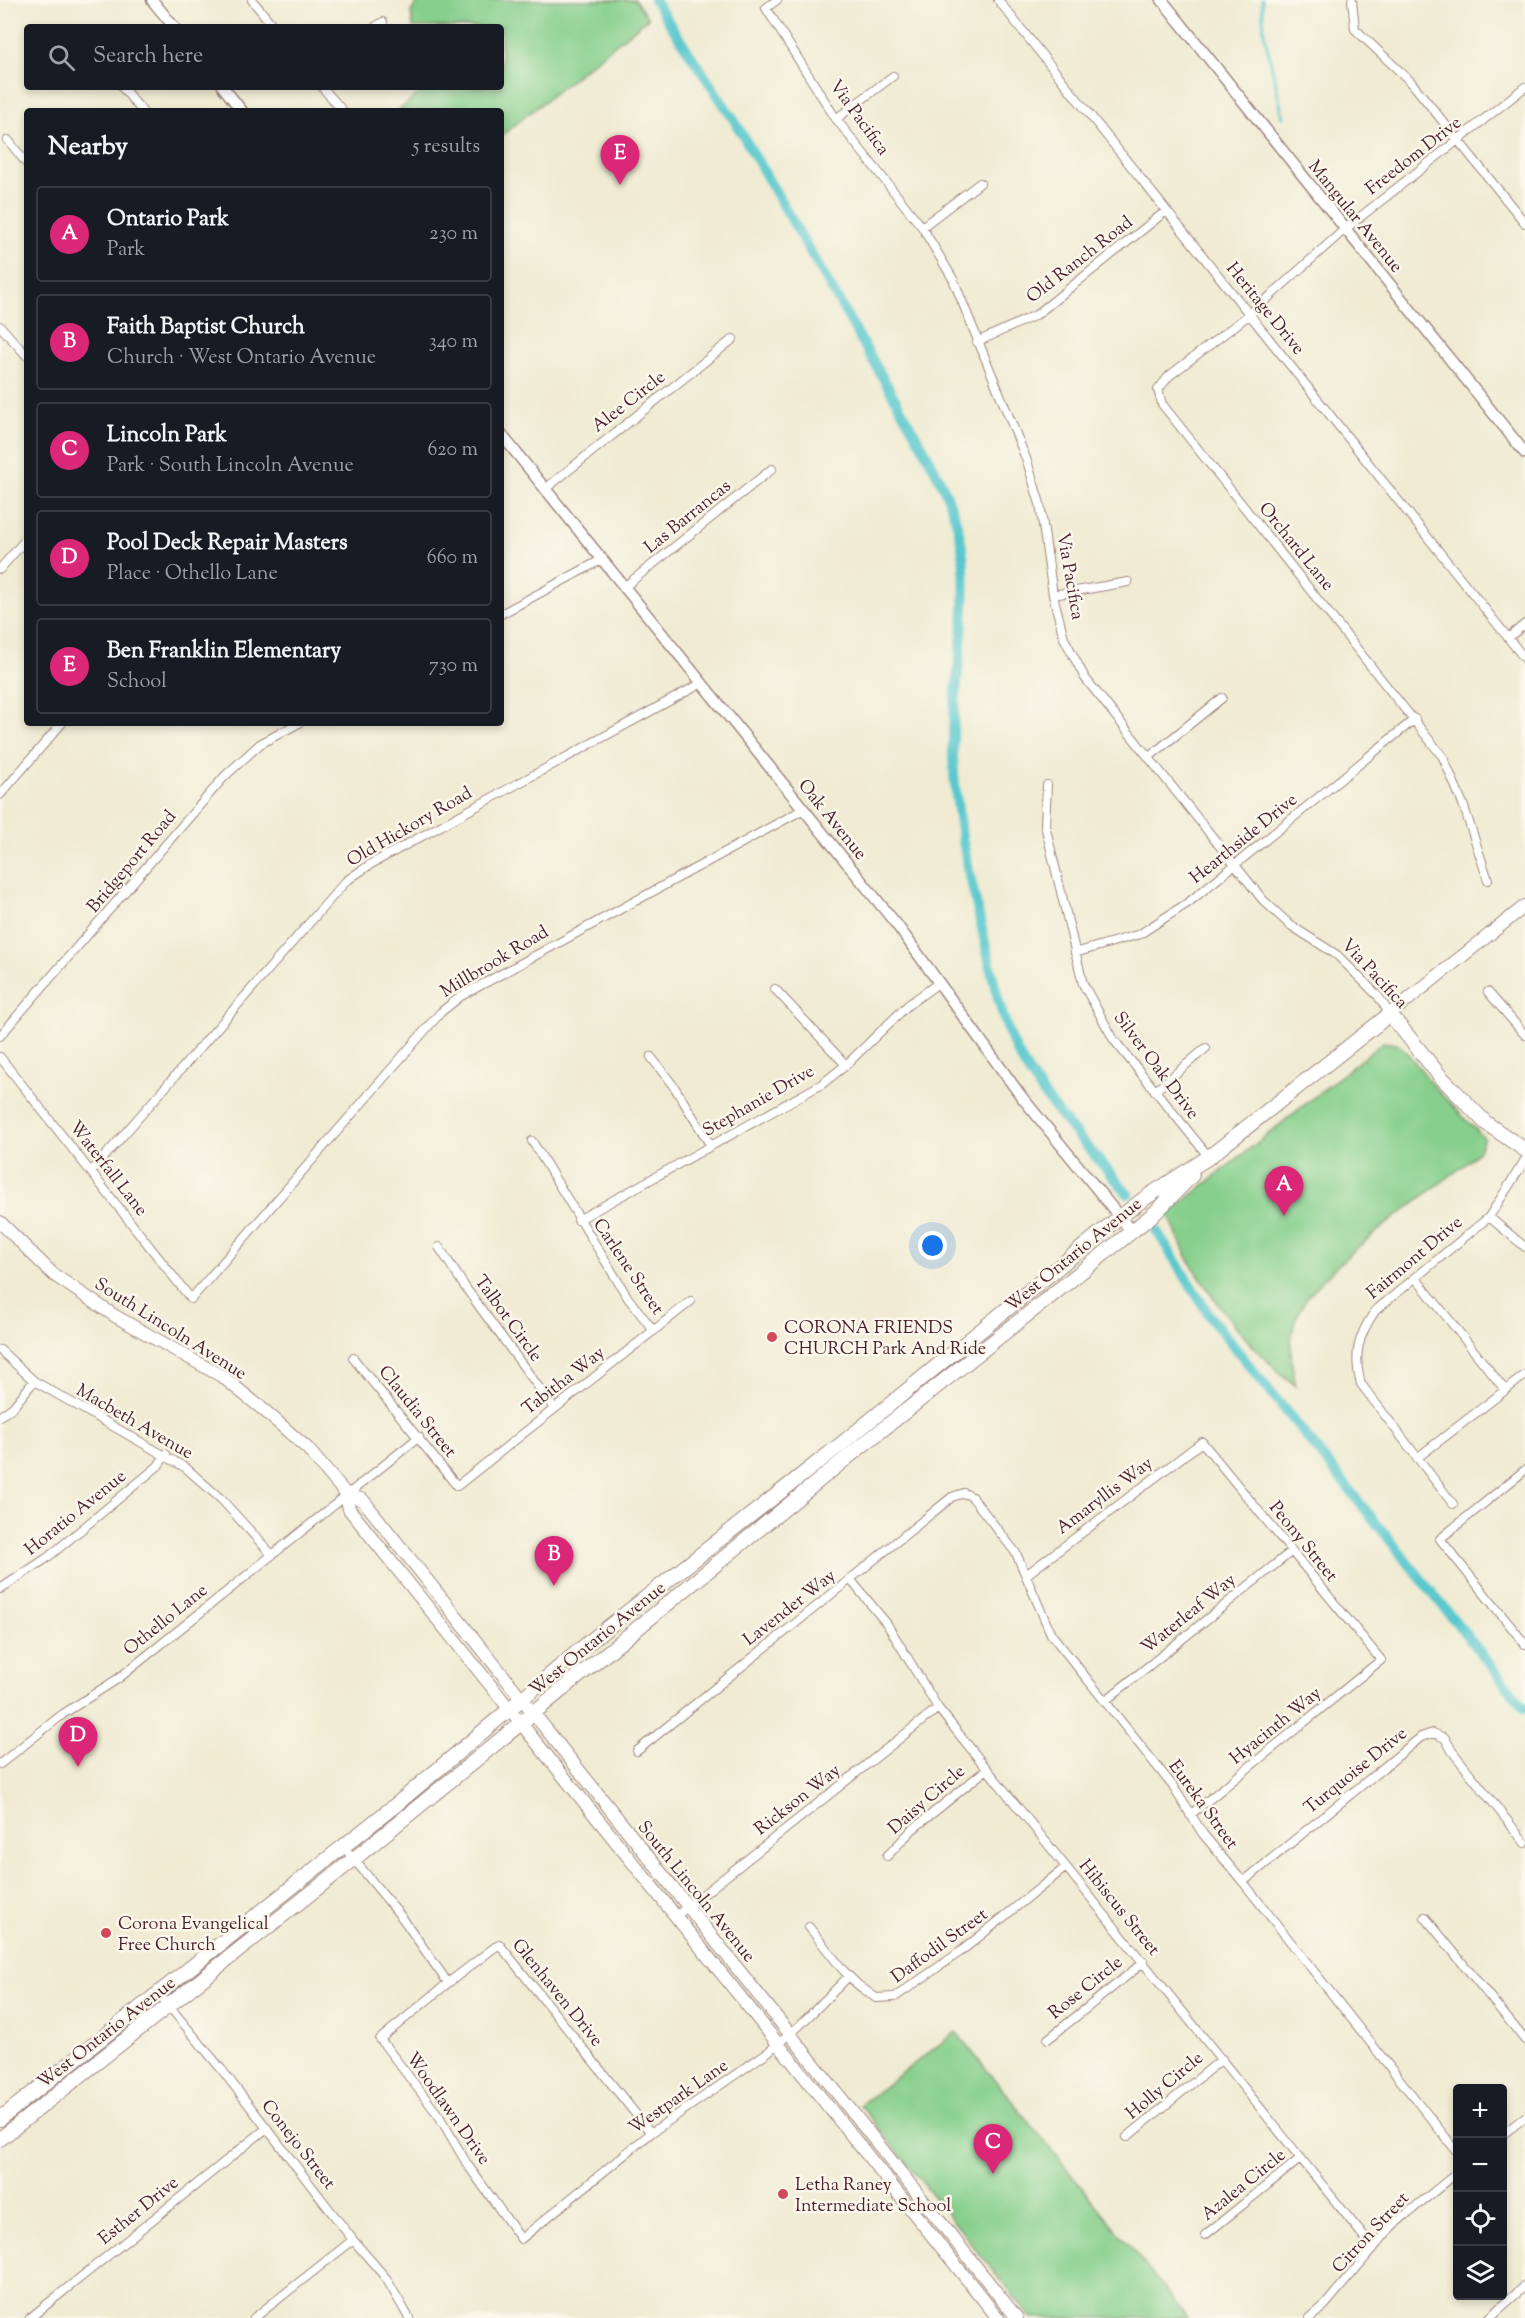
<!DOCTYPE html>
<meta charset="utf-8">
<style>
body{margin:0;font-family:"Sorts Mill Goudy",serif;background:#20242c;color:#f1f3f6}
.controls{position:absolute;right:18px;bottom:18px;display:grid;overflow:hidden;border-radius:6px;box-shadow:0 3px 9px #0003}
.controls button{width:54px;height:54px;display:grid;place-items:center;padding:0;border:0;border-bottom:2px solid #363941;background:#171b24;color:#f1f3f6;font:30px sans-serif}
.you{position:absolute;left:933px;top:1246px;width:21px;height:21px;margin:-15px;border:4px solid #fff;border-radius:50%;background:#1a73e8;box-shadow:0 0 0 9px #1a73e833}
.badge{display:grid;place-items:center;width:39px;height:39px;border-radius:50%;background:#db2777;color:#fff;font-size:20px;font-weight:700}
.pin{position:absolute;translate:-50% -50px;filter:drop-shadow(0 2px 3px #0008)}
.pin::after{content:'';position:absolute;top:32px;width:21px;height:18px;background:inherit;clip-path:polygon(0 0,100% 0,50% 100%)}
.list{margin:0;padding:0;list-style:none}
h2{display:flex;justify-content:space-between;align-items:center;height:78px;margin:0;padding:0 24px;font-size:26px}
h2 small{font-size:20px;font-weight:400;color:#9ea1a6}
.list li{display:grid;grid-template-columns:39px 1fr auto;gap:18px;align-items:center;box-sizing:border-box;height:96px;margin:0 12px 12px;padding:0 12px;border:2px solid #363941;border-radius:6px}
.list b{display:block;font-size:22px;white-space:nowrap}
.list p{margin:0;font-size:20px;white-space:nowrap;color:#9ea1a6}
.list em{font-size:20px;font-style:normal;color:#9ea1a6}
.icon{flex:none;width:33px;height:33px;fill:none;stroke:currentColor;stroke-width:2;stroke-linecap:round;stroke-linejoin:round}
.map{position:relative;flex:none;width:1525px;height:2318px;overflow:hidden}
.search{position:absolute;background:#171b24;box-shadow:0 3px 9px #0003;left:24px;top:24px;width:480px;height:66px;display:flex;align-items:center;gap:15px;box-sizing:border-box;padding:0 21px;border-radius:6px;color:#9ea1a6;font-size:22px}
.panel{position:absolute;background:#171b24;box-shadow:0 3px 9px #0003;left:24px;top:108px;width:480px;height:618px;border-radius:6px}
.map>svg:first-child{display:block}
.green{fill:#86cf8c;stroke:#68775c;stroke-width:1.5}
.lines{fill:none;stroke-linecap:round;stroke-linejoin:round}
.stream{stroke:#5ac8ce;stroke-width:3}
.canal{stroke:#5ac8ce;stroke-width:10}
.minor-casing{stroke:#9d857e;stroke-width:10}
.tertiary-casing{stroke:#9d857e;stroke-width:13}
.secondary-casing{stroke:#9d857e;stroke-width:14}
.primary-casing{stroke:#9d857e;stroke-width:16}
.minor{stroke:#fff;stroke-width:8}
.tertiary{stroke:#fff;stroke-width:10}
.secondary{stroke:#fff;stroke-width:12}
.primary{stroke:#fff;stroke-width:14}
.poi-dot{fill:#d1495b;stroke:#fbf7ec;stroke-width:2}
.labels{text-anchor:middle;stroke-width:5;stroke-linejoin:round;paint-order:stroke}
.street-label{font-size:18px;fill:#4a1f2b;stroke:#fbf7ec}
.poi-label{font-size:18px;fill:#4a1f2b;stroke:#fbf7ec;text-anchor:start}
</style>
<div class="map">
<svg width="1525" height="2318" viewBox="0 0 1525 2318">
<rect width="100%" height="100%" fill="#fbf7ec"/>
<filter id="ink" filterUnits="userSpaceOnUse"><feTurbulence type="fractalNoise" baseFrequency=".0167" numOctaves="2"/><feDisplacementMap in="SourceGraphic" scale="12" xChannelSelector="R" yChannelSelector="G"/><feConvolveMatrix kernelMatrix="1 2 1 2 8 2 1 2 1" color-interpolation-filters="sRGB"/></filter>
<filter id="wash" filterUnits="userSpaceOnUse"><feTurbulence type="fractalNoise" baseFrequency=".008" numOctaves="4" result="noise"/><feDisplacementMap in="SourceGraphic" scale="24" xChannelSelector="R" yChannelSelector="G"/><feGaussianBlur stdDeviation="1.35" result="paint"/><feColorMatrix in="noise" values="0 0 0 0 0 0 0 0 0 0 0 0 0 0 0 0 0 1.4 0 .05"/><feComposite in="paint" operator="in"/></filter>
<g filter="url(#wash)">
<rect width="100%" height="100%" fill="#f0ebd2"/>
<path class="green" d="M 419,0 L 635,0 L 648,18 L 501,136 L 501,111 L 398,111 L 427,87 L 501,87 L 501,27 L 413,27 L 411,12 Z
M 1383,1042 L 1397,1044 L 1405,1050 L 1437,1090 L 1484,1138 L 1479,1150 L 1468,1162 C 1427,1195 1312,1272 1296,1318 C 1288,1341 1291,1364 1296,1386 C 1254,1353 1217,1306 1189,1260 C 1181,1246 1175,1229 1168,1214 Z
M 956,2032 L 1178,2306 L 1187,2318 L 1031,2318 L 860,2105 Z"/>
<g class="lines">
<path class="stream" d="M 1262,0 L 1264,32 L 1283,117"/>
<path class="canal" d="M 654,0 L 734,120 L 924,449 C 942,482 959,517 963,555 C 970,622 951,688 953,755 C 955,817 970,877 984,938 C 994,980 1001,1025 1023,1063 C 1051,1110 1093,1152 1128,1194
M 1156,1230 L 1211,1318 L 1525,1708"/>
</g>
</g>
<g filter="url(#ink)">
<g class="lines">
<defs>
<path id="minor" d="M 252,0 L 274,27
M 777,0 L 766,8 L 836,119 L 922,227 L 953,279 L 1027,461 L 1040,504 L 1053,595 L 1064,638 L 1085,678 L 1263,900 L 1290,925 L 1337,955 L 1378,996 L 1390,1014
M 998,0 L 1525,659
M 1352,0 L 1355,29 L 1411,82 L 1525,223
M 375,27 L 383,22
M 122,87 L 142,111
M 322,87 L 343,111
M 836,119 L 893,76
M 8,140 L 27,164
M 922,227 L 980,183
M 0,326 L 27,356
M 977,342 L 1036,315 L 1166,211
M 545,489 L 733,339
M 0,569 L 27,538
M 623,588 L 772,469
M 1053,595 L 1128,582
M 501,614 L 601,560
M 1509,637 L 1525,624
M 1149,757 L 1222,698
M 1047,785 L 1045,825 L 1083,984 L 1114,1040 L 1209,1157
M 0,795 L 62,723
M 1488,880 L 1463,804 L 1443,757 L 1162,404 L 1158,390 L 1169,376 L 1250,314 L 1345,229 L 1525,87
M 1075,953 L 1140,934 L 1189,902 L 1415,719
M 775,989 L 846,1065
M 1488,992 L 1525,1035
M 0,1036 L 225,776 L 260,744 L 299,723
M 0,1057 L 191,1299 L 441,1012 L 461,996 L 804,809
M 651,1057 L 675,1088 L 711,1146
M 1155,1091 L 1206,1048
M 532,1141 L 628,1298 L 654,1331
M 91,1172 L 346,881 L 371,864 L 702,683
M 1489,1217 L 1525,1247
M 578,1220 L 822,1084 L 846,1065 L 908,1005 L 937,984
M 439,1247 L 465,1287 L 554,1408
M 1415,1277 L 1505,1390
M 0,1350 L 34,1381 L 186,1468 L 222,1500 L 272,1555
M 353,1358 L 457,1486 L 691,1301
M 0,1416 L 13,1407 L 34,1381
M 1417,1458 L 1525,1375
M 1525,1470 L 1440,1539 L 1525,1644
M 1453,1504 L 1361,1384 C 1353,1355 1358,1336 1375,1311 L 1489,1217 L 1525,1160
M 1026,1575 L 1202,1442 L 1381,1660 L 1190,1815
M 850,1579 L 887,1624 L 938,1708 L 1373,2248
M 0,1589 L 47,1558 L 158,1466 L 166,1454
M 1105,1701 L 1292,1551
M 637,1751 L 952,1497 L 964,1493 L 972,1497 L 1016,1553 L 1051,1634 L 1172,1785 L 1203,1834 L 1243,1882 L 1458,2153
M 0,1764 L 63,1714 L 119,1678 L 419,1437
M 343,1846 L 403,1919 L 448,1983 L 499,1944 L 651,2133
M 887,1856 L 912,1830 L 987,1769
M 1243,1882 L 1421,1737 L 1433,1733 L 1445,1738 L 1452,1751 L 1525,1843
M 676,1916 L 938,1708
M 1425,1917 L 1525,2040
M 809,1927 L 843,1970 L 858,1985 L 876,1998 L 895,1997 L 960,1952 L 1066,1867
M 448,1983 L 380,2039 L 439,2116 L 467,2164 L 521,2239 L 651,2133 L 768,2052 L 798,2027 L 849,1976
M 159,1994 L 222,2070 L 353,2240 L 386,2278 L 409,2318
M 1048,2039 L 1144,1962
M 1502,2135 L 1525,2117
M 1127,2137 L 1222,2059
M 1205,2235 L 1301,2158
M 30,2318 L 267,2128
M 254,2318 L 353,2240
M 1310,2318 L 1325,2305 L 1393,2225 L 1458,2172
M 1489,2318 L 1525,2286"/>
<path id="tertiary" d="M 152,0 L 174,27
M 1162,0 L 1525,453
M 223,87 L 242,111
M 501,434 L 897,925 L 1021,1096 L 1132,1232"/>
<path id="secondary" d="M 1390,1014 L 1525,906
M 0,1222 L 54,1275 L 115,1316 L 223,1377 L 265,1411 L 307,1448 L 346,1494 L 349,1509 L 998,2318
M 346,1494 L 363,1500 L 1017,2318"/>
<path id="primary" d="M 0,2119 L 398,1803 L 588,1643 L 840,1445 L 1120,1217 L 1145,1198 L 1209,1157 L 1390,1014 L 1440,1076 L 1486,1123 L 1525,1150
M 0,2139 L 354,1859 L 849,1456 L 1120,1241 L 1156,1212 L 1192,1175"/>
</defs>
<use href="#minor" class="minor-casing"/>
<use href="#tertiary" class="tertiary-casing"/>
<use href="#secondary" class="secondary-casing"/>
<use href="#primary" class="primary-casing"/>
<use href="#minor" class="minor"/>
<use href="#tertiary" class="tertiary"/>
<use href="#secondary" class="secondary"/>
<use href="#primary" class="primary"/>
</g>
</g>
<g class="poi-dot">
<circle cx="772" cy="1337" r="6"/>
<circle cx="106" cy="1933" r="6"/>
<circle cx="783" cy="2194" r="6"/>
</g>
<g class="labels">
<g class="street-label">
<text transform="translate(860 117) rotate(54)" y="6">Via Pacifica</text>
<text transform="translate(1413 155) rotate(-38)" y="6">Freedom Drive</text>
<text transform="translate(1356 216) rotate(51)" y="6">Mangular Avenue</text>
<text transform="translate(1079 259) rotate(-38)" y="6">Old Ranch Road</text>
<text transform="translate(1266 308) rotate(51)" y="6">Heritage Drive</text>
<text transform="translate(628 401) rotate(-38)" y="6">Alee Circle</text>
<text transform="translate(687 516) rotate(-39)" y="6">Las Barrancas</text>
<text transform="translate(1297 546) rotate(51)" y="6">Orchard Lane</text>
<text transform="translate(1071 576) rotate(80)" y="6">Via Pacifica</text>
<text transform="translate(833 819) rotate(51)" y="6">Oak Avenue</text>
<text transform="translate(409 826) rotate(-30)" y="6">Old Hickory Road</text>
<text transform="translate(1243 838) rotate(-39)" y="6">Hearthside Drive</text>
<text transform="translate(131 861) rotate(-50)" y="6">Bridgeport Road</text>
<text transform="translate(494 961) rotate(-31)" y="6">Millbrook Road</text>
<text transform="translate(1375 973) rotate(47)" y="6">Via Pacifica</text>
<text transform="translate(1157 1065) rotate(53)" y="6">Silver Oak Drive</text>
<text transform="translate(758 1100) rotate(-30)" y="6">Stephanie Drive</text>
<text transform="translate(109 1168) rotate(52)" y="6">Waterfall Lane</text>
<text transform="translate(1073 1254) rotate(-39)" y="6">West Ontario Avenue</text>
<text transform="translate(1414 1257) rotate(-40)" y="6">Fairmont Drive</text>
<text transform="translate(629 1266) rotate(56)" y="6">Carlene Street</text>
<text transform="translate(509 1318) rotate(54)" y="6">Talbot Circle</text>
<text transform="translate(171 1328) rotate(32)" y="6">South Lincoln Avenue</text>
<text transform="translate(563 1380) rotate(-38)" y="6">Tabitha Way</text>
<text transform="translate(418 1411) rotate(51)" y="6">Claudia Street</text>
<text transform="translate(135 1421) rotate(30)" y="6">Macbeth Avenue</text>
<text transform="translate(1104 1495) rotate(-37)" y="6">Amaryllis Way</text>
<text transform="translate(75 1512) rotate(-39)" y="6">Horatio Avenue</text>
<text transform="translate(1304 1541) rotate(51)" y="6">Peony Street</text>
<text transform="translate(789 1607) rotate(-38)" y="6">Lavender Way</text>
<text transform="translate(1188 1613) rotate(-39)" y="6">Waterleaf Way</text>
<text transform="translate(165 1619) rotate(-39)" y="6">Othello Lane</text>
<text transform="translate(597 1638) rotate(-39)" y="6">West Ontario Avenue</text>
<text transform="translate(1275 1725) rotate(-39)" y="6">Hyacinth Way</text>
<text transform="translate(1355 1770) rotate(-39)" y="6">Turquoise Drive</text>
<text transform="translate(797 1799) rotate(-38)" y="6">Rickson Way</text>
<text transform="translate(926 1799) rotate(-41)" y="6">Daisy Circle</text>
<text transform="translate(1204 1804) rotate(54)" y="6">Eureka Street</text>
<text transform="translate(697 1891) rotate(51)" y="6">South Lincoln Avenue</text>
<text transform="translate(1120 1907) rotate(51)" y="6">Hibiscus Street</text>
<text transform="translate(939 1945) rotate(-36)" y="6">Daffodil Street</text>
<text transform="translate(1085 1987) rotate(-39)" y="6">Rose Circle</text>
<text transform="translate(558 1992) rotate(51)" y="6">Glenhaven Drive</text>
<text transform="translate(106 2032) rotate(-38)" y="6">West Ontario Avenue</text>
<text transform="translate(1164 2085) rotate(-40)" y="6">Holly Circle</text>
<text transform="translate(678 2096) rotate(-35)" y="6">Westpark Lane</text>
<text transform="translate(449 2108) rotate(55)" y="6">Woodlawn Drive</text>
<text transform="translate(299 2144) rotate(52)" y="6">Conejo Street</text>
<text transform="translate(1243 2184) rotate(-39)" y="6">Azalea Circle</text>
<text transform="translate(138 2210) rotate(-39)" y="6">Esther Drive</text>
<text transform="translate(1370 2232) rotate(-47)" y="6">Citron Street</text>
</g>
<g class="poi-label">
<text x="784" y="1333">CORONA FRIENDS<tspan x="784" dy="21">CHURCH Park And Ride</tspan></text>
<text x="118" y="1929">Corona Evangelical<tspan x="118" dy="21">Free Church</tspan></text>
<text x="795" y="2190">Letha Raney<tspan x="795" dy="21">Intermediate School</tspan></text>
</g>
</g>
</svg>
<div class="controls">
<button>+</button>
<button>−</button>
<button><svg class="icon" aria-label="locate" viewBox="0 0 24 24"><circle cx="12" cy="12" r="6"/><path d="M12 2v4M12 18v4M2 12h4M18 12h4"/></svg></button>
<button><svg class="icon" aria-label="layers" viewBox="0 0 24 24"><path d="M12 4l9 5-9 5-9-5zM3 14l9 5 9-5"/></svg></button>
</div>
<div class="you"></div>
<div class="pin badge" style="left:1284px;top:1216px">A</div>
<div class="pin badge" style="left:554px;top:1586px">B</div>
<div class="pin badge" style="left:993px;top:2174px">C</div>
<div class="pin badge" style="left:78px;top:1767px">D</div>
<div class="pin badge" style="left:620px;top:185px">E</div>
<div class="search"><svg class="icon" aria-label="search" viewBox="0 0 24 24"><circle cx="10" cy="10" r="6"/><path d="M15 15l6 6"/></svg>Search here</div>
<section class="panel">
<h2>Nearby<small>5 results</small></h2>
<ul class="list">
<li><span class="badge">A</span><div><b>Ontario Park</b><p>Park</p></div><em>230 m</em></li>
<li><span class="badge">B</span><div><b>Faith Baptist Church</b><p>Church · West Ontario Avenue</p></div><em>340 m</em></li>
<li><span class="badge">C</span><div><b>Lincoln Park</b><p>Park · South Lincoln Avenue</p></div><em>620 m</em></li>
<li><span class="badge">D</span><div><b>Pool Deck Repair Masters</b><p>Place · Othello Lane</p></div><em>660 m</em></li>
<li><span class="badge">E</span><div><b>Ben Franklin Elementary</b><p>School</p></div><em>730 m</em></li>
</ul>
</section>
</div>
